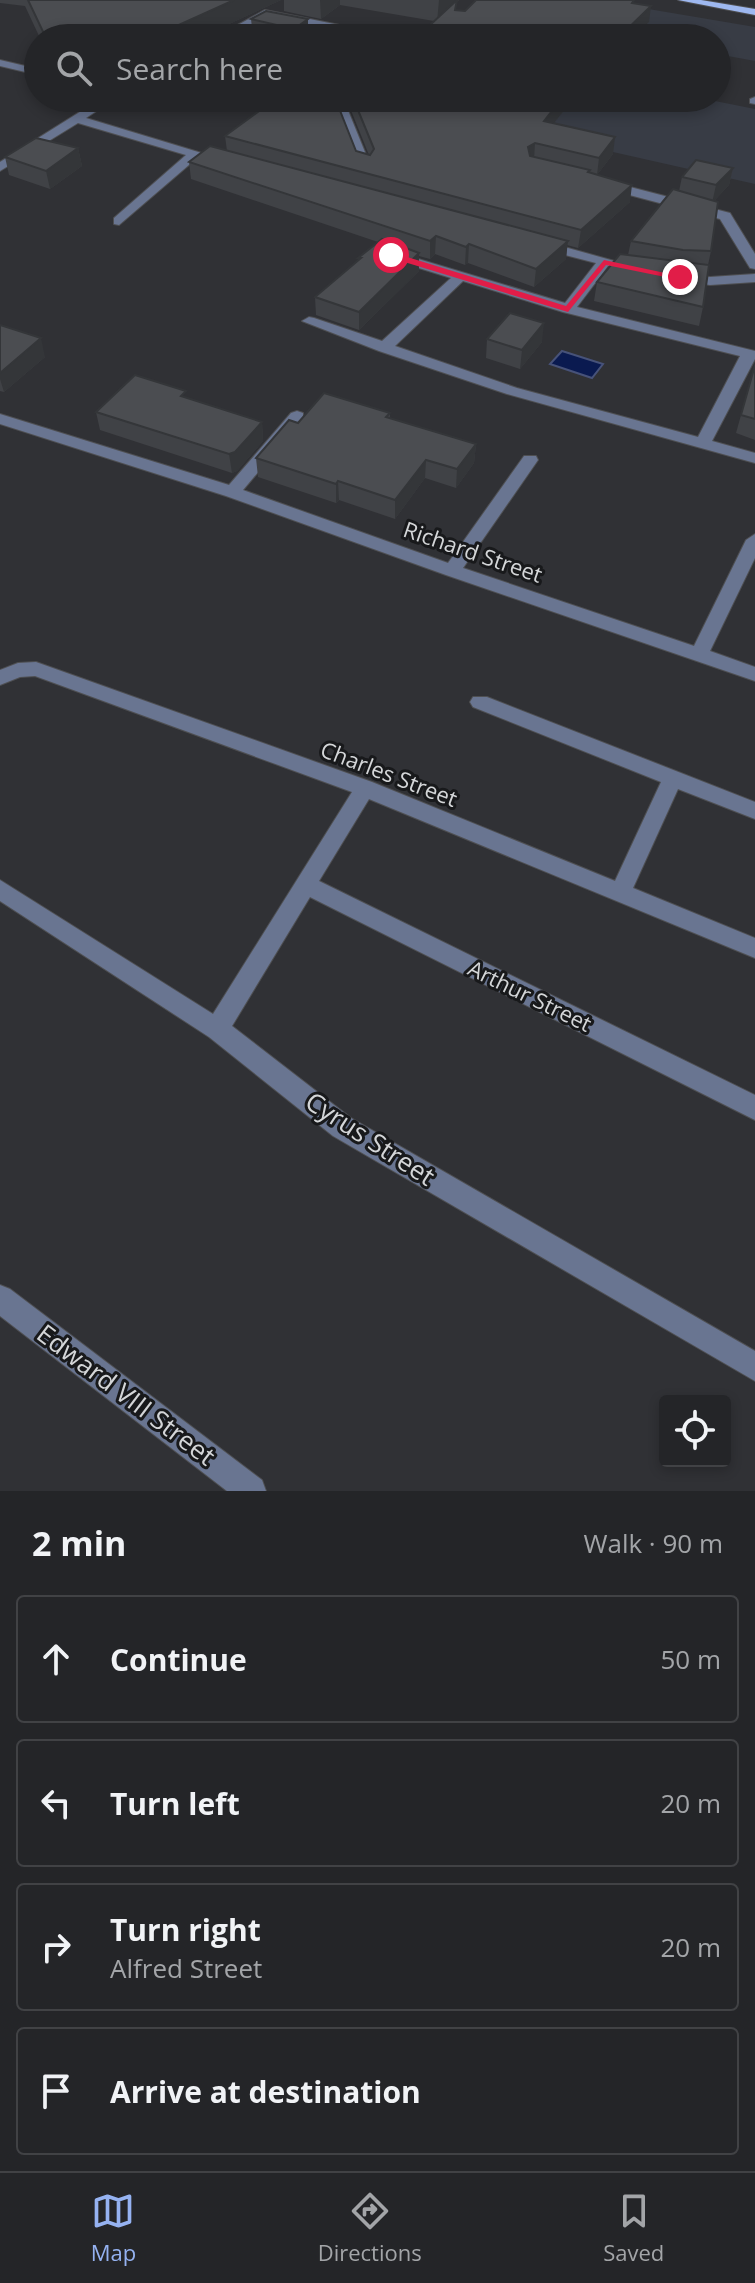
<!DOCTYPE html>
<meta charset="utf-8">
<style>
body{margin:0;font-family:"Open Sans",sans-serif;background:#2c2d30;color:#f1f3f6}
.controls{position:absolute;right:24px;bottom:24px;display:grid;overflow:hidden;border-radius:8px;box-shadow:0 4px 12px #0003}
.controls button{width:72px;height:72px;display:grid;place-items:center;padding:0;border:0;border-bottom:2px solid #414245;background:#242528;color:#f1f3f6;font:40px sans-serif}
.stop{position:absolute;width:24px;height:24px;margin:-18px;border:6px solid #e11d48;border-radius:50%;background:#fff}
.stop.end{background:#e11d48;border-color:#fff;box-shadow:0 2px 8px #0008}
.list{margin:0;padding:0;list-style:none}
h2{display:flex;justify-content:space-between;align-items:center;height:104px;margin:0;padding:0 32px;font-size:34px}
h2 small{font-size:26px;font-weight:400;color:#a3a5a8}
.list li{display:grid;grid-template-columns:52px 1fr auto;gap:24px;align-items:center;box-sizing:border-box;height:128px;margin:0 16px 16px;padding:0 16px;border:2px solid #414245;border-radius:8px}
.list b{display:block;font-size:30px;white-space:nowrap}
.list p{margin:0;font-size:26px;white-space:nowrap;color:#a3a5a8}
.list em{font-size:26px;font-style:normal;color:#a3a5a8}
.icon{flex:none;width:44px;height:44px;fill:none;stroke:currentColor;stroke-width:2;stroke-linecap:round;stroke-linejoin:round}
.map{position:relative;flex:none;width:755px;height:1491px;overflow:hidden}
.search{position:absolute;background:#242528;box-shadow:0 4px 12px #0003;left:24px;right:24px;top:24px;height:88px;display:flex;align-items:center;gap:20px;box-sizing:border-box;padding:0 28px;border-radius:44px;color:#a3a5a8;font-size:30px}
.sheet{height:680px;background:#242528}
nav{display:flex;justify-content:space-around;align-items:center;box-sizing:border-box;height:112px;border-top:2px solid #414245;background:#242528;font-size:22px;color:#a3a5a8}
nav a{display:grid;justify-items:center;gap:4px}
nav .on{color:#95b2f1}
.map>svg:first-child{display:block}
.built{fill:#383c45}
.water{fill:#0a1a50;stroke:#475279;stroke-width:2}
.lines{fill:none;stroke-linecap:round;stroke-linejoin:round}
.minor-casing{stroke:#4e4f52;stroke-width:2}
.major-casing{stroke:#4e4f52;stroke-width:2}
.minor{fill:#697591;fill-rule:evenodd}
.major{fill:#9eb8f0;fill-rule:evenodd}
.wall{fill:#404246}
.shaded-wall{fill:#343639}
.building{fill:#4b4d51;stroke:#343639;stroke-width:2}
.route{fill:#e11d48}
.labels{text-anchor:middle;stroke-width:6;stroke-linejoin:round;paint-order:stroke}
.street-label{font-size:22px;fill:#d4d6d8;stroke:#18191b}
.near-street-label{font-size:26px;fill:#d4d6d8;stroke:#18191b}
</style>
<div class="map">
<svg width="755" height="1491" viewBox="0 0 755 1491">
<rect width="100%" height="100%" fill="#303135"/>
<path class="built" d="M 595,0 L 755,27 L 755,61 L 717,54 L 717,38 L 503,38 Z
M 574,98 L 700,98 L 755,109 L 755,184 L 533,134 Z"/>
<path class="water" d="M 562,351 L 603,364 L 592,378 L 550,364 Z"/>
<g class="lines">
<defs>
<path id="minor" d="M 265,10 L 389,35 L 394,38 L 373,38 L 266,16 L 227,38 L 214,38 Z
M 0,60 L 38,69 L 38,75 L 0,66 Z
M 755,97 L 755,104 L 750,103 L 750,99 Z
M 102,98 L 116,98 L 86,118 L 228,161 L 222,165 L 197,158 L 119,225 L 114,224 L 114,218 L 186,155 L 78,123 L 0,171 L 0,162 Z
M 331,98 L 343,98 L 371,167 L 369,170 L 359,167 Z
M 607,181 L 730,213 L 755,254 L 755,269 L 750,268 L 720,219 L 603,188 L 603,182 Z
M 543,241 L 643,269 L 636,273 L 608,266 L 577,307 L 755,351 L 755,359 L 712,441 L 755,453 L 755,463 L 507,394 L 379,351 L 302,321 L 309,317 L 314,318 L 382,341 L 451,278 L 390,259 L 390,253 L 395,252 L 565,303 L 596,263 L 538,248 L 538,242 ZM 463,281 L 563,312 L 740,356 L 698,437 L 517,388 L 395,346 Z
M 679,273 L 710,277 L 755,274 L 755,282 L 710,285 L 674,280 L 674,274 Z
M 297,411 L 303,413 L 303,419 L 243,490 L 448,563 L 524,456 L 536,456 L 538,460 L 463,568 L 694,646 L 746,540 L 755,534 L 755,558 L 710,651 L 755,667 L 755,681 L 446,575 L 226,496 L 0,424 L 0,414 L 229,485 L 291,413 Z
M 36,662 L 372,782 L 615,881 L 661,782 L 473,707 L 470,702 L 473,697 L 487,697 L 755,802 L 755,819 L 678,789 L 633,888 L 755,938 L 755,958 L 369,799 L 319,881 L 755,1095 L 755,1120 L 310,897 L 232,1026 L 351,1118 L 755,1351 L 755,1381 L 333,1136 L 209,1037 L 0,901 L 0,880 L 213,1014 L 352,792 L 35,676 L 20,677 L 0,685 L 0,670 L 18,663 Z
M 0,1285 L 10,1289 L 262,1480 L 266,1491 L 227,1491 L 0,1316 Z"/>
<path id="major" d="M 678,0 L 701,0 L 755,9 L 755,15 Z"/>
</defs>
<use href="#minor" class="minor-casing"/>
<use href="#major" class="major-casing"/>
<use href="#minor" class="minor"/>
<use href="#major" class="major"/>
</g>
<path class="wall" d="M 0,0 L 281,0 L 199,38 L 40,38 L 25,6 L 0,3 Z
M 284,0 L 459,0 L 456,3 L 456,10 L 465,11 L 634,3 L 649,22 L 632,38 L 416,38 L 434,21 L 340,5 L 321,19 L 284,11 Z
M 251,19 L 308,19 L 308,28 L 294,38 L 252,28 Z
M 346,98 L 574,98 L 554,123 L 613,154 L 597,175 L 630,202 L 578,248 L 567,245 L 566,259 L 534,287 L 468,263 L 465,265 L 435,254 L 430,259 L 419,256 L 419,271 L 359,330 L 316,315 L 315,297 L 358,261 L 358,258 L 378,242 L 191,179 L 189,162 L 227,151 L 225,136 L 356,151 L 369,155 Z
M 78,148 L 82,166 L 50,189 L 9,175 L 5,157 Z
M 733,168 L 729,185 L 714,201 L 711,251 L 708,265 L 703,307 L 699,326 L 594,301 L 597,282 L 628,255 L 631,241 L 679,191 L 682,177 Z
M 0,325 L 45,357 L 4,392 L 0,391 Z
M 487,339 L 542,342 L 520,369 L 486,358 Z
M 755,365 L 755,440 L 736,433 Z
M 187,398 L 262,422 L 263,441 L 237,471 L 232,473 L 100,430 L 96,412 Z
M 390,413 L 390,418 L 476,444 L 474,463 L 456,488 L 425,478 L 395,519 L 339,500 L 336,503 L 258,477 L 256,458 L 298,423 Z"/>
<path class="shaded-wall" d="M 234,0 L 281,0 L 199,38 L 150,38 Z
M 320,0 L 340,0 L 340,5 L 321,19 Z
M 439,0 L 459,0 L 456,3 L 456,16 L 437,22 Z
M 651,6 L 649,22 L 632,38 L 618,38 Z
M 308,19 L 308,28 L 294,38 L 294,29 Z
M 562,98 L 574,98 L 542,138 L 544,121 Z
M 615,137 L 613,154 L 597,175 L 599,158 Z
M 535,143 L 534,160 L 526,164 L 528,147 Z
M 78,148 L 82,166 L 50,189 L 46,171 Z
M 733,168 L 729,185 L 712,203 L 716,185 Z
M 632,185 L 630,202 L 578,248 L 581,230 Z
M 436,236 L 435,254 L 430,259 L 430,241 Z
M 568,241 L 566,259 L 534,287 L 536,269 Z
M 469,244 L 468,263 L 465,265 L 466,247 Z
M 419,253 L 419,271 L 359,330 L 359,312 Z
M 544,323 L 542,342 L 520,369 L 522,350 Z
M 41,338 L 45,357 L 4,392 L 0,379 L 0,373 Z
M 262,422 L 263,441 L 237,471 L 232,473 L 229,454 Z
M 476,444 L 474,463 L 456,488 L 457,469 Z
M 426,460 L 425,478 L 395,519 L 395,500 Z
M 338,481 L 339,500 L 336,503 L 336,484 Z"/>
<path class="building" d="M 28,0 L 234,0 L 150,38 L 61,38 L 57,37 L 55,38 L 46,38 Z
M 457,0 L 455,10 L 465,11 L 476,0 L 634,0 L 632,3 L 651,6 L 618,38 L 416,38 Z
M 266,11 L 308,19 L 294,29 L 251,19 Z
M 277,98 L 335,98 L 356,151 L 370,155 L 374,149 L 353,98 L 562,98 L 544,121 L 615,137 L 599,158 L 535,143 L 528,147 L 530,156 L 590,170 L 588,172 L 632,185 L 581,230 L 225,136 Z
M 36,138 L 78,148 L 46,171 L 5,157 Z
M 210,146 L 568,241 L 536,269 L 469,244 L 466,247 L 436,236 L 430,241 L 189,162 Z
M 696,160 L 733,168 L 716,185 L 682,177 Z
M 673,189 L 718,202 L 711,251 L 683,250 L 631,241 Z
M 382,239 L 419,253 L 359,312 L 315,297 L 361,258 L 358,258 Z
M 620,254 L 709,265 L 703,307 L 597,282 Z
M 510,313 L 544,323 L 522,350 L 487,339 Z
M 0,325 L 41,338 L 0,373 Z
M 755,365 L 755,419 L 741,415 Z
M 135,375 L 186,391 L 181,396 L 262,422 L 235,452 L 229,454 L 96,412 Z
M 324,393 L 390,413 L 386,417 L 476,444 L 457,469 L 426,460 L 395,500 L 338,481 L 336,484 L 256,458 L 289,420 L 298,423 Z"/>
<path class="route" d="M 391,252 L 566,306 L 604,260 L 684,277 L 680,280 L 606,265 L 568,312 L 388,257 Z"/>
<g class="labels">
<g class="street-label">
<text transform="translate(473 552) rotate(19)" y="8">Richard Street</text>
<text transform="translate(389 774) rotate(21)" y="8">Charles Street</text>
<text transform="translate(530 996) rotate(26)" y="8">Arthur Street</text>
</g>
<g class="near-street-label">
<text transform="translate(370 1139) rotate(33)" y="9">Cyrus Street</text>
<text transform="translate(126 1395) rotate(37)" y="9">Edward VIII Street</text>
</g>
</g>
</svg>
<div class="controls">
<button><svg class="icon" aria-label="locate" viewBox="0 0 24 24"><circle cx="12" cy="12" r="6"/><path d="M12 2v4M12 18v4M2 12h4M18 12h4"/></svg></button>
</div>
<div class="stop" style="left:391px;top:255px"></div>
<div class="stop end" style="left:680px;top:277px"></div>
<div class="search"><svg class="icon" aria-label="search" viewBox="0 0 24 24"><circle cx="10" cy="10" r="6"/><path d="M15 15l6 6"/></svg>Search here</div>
</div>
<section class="sheet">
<h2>2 min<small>Walk · 90 m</small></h2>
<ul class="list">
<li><svg class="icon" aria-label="ahead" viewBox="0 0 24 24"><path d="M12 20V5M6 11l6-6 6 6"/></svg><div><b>Continue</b></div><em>50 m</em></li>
<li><svg class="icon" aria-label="left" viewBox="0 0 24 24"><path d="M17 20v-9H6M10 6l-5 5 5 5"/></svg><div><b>Turn left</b></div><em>20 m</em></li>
<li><svg class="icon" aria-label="right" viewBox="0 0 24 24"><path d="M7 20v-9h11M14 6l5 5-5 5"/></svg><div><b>Turn right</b><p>Alfred Street</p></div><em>20 m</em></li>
<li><svg class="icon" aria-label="arrive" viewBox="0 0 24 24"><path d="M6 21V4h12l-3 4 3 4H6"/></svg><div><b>Arrive at destination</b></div></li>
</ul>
</section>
<nav>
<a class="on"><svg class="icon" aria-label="map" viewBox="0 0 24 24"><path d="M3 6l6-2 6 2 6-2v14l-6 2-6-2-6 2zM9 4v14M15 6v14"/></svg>Map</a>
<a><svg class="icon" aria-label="directions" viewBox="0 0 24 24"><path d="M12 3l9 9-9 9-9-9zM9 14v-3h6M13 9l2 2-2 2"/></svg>Directions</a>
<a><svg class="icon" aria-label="saved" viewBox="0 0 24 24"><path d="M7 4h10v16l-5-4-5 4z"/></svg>Saved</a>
</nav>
